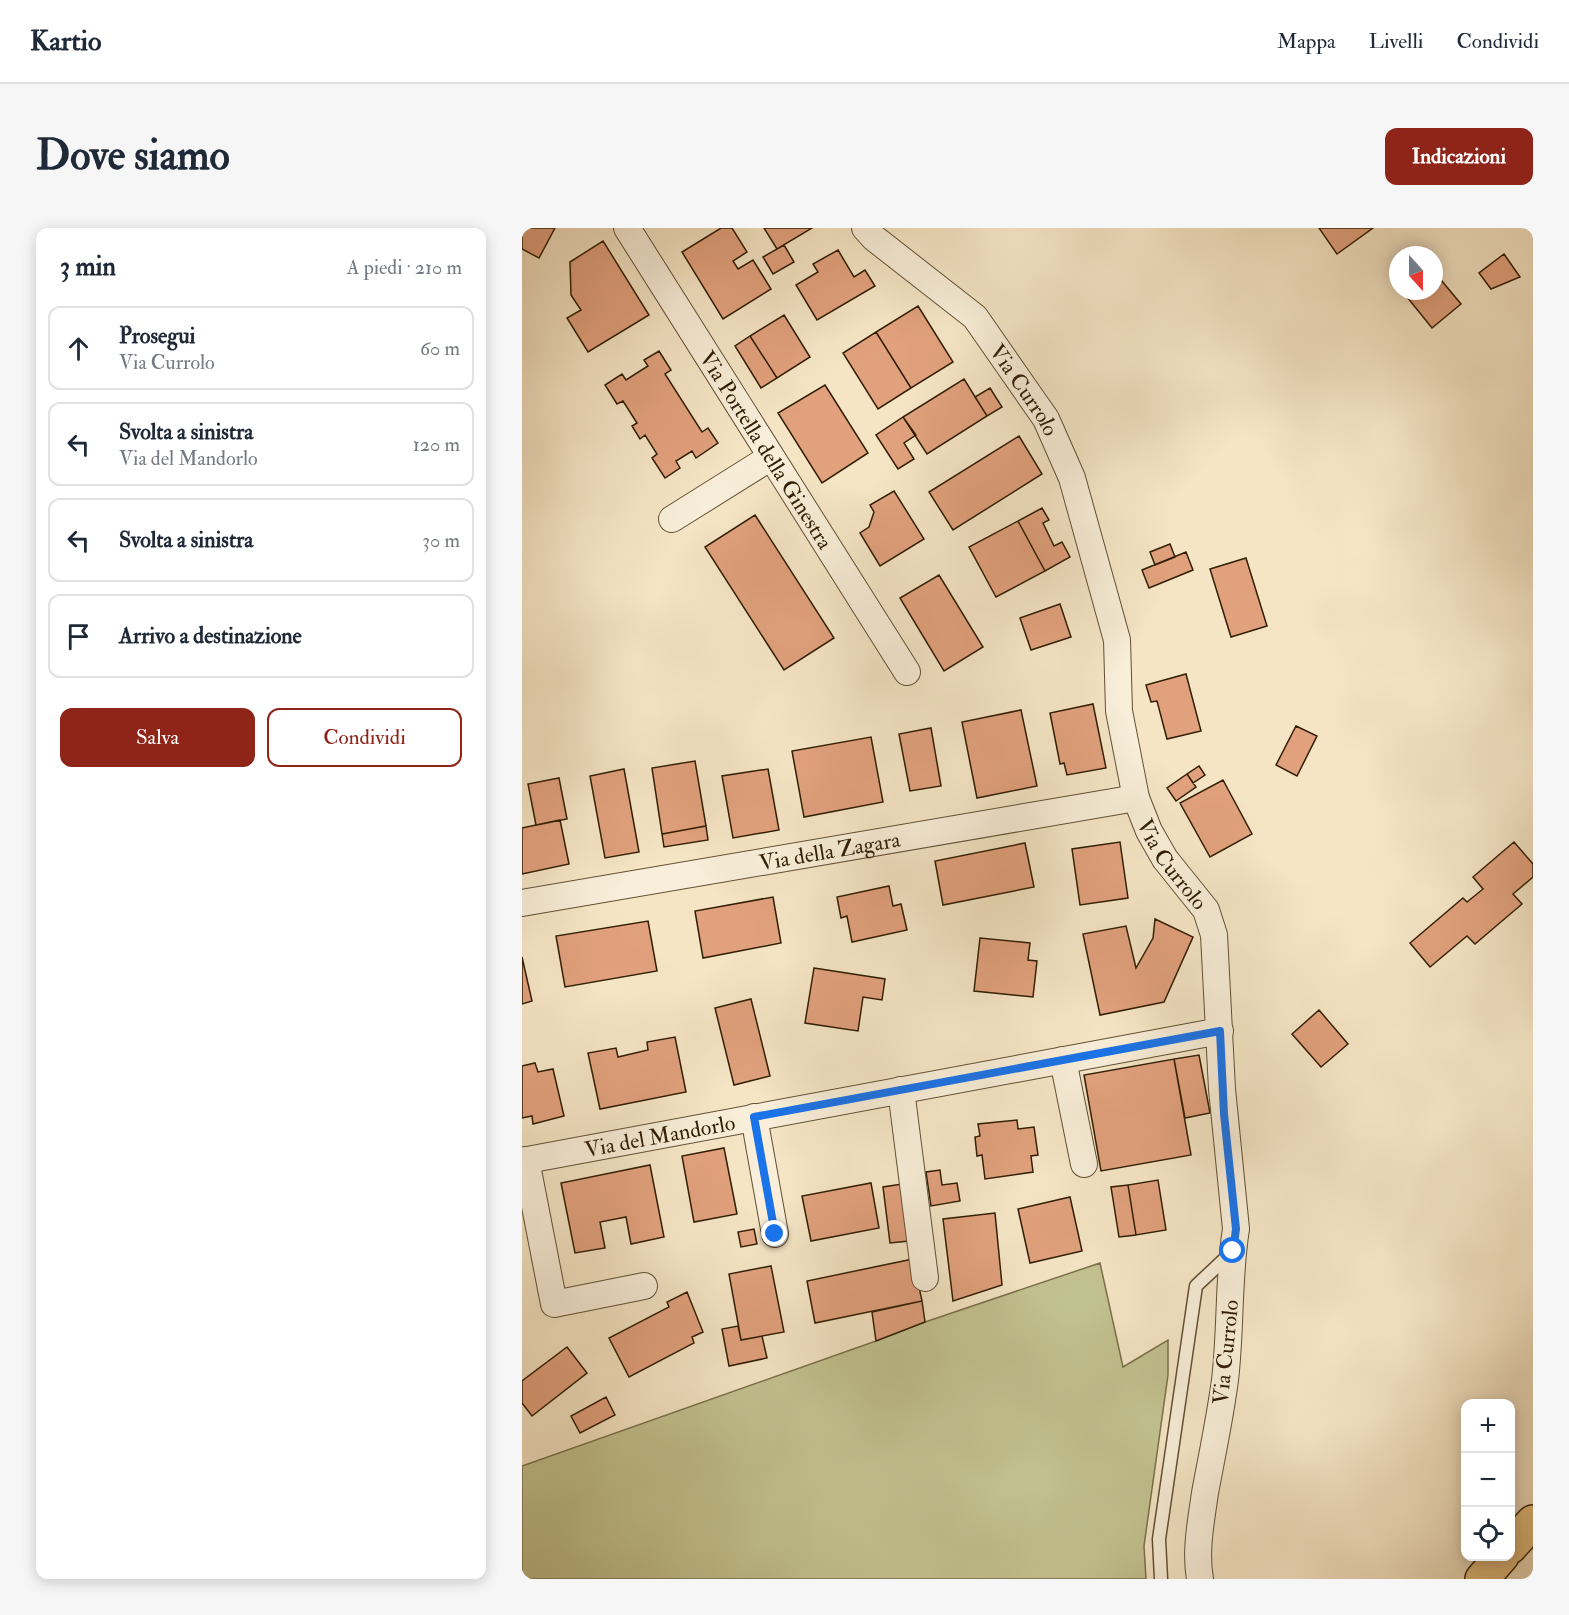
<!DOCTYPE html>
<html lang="it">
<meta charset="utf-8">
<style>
body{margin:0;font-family:"IM FELL Double Pica",serif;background:#f6f6f7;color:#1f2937}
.controls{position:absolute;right:18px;bottom:18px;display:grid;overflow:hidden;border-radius:12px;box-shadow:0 3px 15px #0003}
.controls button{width:54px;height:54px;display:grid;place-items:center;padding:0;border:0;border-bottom:2px solid #e0e1e3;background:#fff;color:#1f2937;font:30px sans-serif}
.compass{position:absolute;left:867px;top:18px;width:54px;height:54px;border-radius:50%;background:#fff;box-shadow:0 3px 15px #0003;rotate:159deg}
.stop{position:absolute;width:18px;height:18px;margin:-14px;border:4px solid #1a73e8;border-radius:50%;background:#fff}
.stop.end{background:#1a73e8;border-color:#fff;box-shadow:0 2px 6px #0008}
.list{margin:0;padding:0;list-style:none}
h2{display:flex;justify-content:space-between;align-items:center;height:78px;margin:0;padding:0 24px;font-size:26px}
h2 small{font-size:20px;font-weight:400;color:#747a83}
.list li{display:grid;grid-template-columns:39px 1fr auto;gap:18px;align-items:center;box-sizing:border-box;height:84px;margin:0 12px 12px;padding:0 12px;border:2px solid #e0e1e3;border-radius:12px}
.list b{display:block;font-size:22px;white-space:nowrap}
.list p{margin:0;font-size:20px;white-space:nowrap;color:#747a83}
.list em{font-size:20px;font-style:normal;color:#747a83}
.actions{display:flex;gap:12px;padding:18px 24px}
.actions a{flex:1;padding:14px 0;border:2px solid #8f2418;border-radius:12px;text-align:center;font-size:21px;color:#8f2418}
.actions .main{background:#8f2418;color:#fff}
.icon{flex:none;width:33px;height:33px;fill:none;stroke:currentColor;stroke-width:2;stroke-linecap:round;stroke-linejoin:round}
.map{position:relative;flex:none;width:1011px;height:1351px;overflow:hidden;border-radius:12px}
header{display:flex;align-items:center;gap:36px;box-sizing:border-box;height:84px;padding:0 30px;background:#fff;border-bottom:2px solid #e0e1e3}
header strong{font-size:28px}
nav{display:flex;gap:33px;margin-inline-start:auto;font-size:21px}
.intro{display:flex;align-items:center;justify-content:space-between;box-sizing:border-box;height:144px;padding:0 36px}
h1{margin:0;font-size:42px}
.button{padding:15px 27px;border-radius:12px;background:#8f2418;color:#fff;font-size:21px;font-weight:700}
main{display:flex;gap:36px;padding:0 36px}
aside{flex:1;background:#fff;border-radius:12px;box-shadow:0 3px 15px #0003}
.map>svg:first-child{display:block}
.green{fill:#c2c290;stroke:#7a704a;stroke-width:1.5}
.building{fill:#e1a17d;stroke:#311e04;stroke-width:1.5}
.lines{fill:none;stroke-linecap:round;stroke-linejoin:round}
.service-casing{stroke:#625034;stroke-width:15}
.minor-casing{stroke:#625034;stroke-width:28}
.motorway-casing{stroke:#311e04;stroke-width:36}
.service{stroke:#f8eed9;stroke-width:12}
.minor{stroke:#f8eed9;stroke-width:26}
.motorway{stroke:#eac282;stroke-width:33}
.route{stroke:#1a73e8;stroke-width:8}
.labels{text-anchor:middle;stroke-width:5;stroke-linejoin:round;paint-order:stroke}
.street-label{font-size:22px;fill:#311e04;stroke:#f8eed9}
</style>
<header>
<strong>Kartio</strong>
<nav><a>Mappa</a><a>Livelli</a><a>Condividi</a></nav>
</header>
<div class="intro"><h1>Dove siamo</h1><a class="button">Indicazioni</a></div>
<main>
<aside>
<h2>3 min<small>A piedi · 210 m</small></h2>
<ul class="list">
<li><svg class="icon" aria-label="ahead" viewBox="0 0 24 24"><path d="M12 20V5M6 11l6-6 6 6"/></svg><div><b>Prosegui</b><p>Via Currolo</p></div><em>60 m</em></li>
<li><svg class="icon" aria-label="left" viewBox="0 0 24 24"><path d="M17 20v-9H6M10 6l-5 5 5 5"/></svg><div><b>Svolta a sinistra</b><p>Via del Mandorlo</p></div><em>120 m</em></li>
<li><svg class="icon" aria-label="left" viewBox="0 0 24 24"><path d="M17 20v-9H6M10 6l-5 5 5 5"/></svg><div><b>Svolta a sinistra</b></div><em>30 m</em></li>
<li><svg class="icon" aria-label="arrive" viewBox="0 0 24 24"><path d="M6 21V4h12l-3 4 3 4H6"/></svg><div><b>Arrivo a destinazione</b></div></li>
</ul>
<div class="actions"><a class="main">Salva</a><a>Condividi</a></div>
</aside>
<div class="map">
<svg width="1011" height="1351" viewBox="0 0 1011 1351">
<rect width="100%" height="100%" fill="#f5e5c5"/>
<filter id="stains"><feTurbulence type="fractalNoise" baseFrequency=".00333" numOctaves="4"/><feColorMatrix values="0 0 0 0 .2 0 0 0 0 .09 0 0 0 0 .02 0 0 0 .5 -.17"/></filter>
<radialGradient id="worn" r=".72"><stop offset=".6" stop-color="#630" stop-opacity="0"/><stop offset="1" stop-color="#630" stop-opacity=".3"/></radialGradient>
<path class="green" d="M 578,1035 L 601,1139 L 646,1112 L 646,1147 L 622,1318 L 624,1351 L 0,1351 L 0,1238 L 354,1113 L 403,1094 Z"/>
<path class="building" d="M 0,0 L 33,0 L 17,30 L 0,21 Z
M 199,0 L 210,0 L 225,24 L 211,33 L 216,41 L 231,32 L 249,61 L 201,91 L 160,24 Z
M 242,0 L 290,0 L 255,21 Z
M 797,0 L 851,0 L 815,26 Z
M 81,13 L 127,87 L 66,124 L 45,90 L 59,82 L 49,67 L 48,34 Z
M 262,17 L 272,34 L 251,46 L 241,29 Z
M 316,22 L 332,49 L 343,42 L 353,58 L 295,92 L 274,57 L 296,44 L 291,36 Z
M 982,26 L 998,49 L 969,61 L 957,45 Z
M 914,46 L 939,76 L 910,100 L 885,69 L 892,63 L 912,63 L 912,47 Z
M 396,78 L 431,134 L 389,160 L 354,104 Z
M 262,87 L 288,129 L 255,150 L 228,108 Z
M 354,104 L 389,160 L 356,181 L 321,125 Z
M 228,108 L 255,150 L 239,160 L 213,118 Z
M 137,123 L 149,142 L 143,146 L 180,204 L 186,200 L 196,215 L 174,230 L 170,223 L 154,233 L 158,240 L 143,250 L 130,230 L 135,226 L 123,207 L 118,211 L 110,198 L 115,195 L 101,173 L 95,176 L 83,157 L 100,146 L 104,152 L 126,138 L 122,132 Z
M 442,151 L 465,188 L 405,226 L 381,189 Z
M 303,157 L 346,225 L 300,255 L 256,185 Z
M 468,160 L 480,179 L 465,188 L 453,169 Z
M 381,189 L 394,207 L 382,215 L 392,231 L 376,241 L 354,207 Z
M 497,208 L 520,246 L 431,302 L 407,264 Z
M 372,263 L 402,311 L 358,338 L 338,305 L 347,299 L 352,284 L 348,277 Z
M 520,280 L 527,292 L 521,295 L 532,318 L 540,314 L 548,329 L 523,343 L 496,293 Z
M 233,287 L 312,410 L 262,442 L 183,319 Z
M 496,293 L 523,343 L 474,369 L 447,319 Z
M 648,316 L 653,329 L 633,337 L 628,324 Z
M 664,324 L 671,342 L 627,360 L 620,342 Z
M 724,330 L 745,398 L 709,409 L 688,341 Z
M 417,347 L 461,419 L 422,443 L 378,370 Z
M 538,376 L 549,409 L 509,422 L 498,390 Z
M 664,446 L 679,503 L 645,511 L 635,473 L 629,474 L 624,457 Z
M 571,476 L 584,540 L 545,547 L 542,535 L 538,536 L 528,485 Z
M 499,482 L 515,558 L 455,570 L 440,494 Z
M 774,498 L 795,508 L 775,548 L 754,537 Z
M 409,500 L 419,558 L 388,563 L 377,506 Z
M 349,509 L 361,574 L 282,589 L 270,523 Z
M 173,533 L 184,598 L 140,606 L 130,540 Z
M 677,538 L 683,547 L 671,555 L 665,546 Z
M 102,541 L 117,624 L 83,630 L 68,548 Z
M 246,541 L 257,602 L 211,610 L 200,548 Z
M 665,546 L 674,559 L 654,573 L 645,560 Z
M 37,550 L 45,591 L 14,597 L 6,556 Z
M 701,552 L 730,606 L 688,629 L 658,575 Z
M 38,592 L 47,636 L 0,646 L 0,600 Z
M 184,598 L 186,612 L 142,619 L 140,606 Z
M 598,614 L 606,670 L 558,677 L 550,621 Z
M 992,614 L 1011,636 L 1011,649 L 991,666 L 1000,676 L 953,716 L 945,708 L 908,739 L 888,715 L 941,670 L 945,674 L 961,661 L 951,649 Z
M 503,615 L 512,659 L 421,677 L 413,633 Z
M 367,658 L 371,678 L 379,676 L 385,702 L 330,714 L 325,688 L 319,690 L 315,669 Z
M 251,669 L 259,715 L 181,730 L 173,683 Z
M 633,691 L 671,709 L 642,774 L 578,787 L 561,706 L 604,698 L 614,740 L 631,710 Z
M 126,693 L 135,743 L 43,759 L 34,708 Z
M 458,710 L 508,715 L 506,732 L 515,733 L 511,769 L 452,763 Z
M 0,729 L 10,773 L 0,776 Z
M 292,740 L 363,751 L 360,772 L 341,769 L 336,803 L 283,795 Z
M 229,771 L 248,848 L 212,857 L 193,780 Z
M 797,782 L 826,816 L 799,839 L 770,806 Z
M 153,809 L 164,864 L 78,881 L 66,825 L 94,820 L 96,829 L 126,822 L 125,814 Z
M 677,827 L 688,885 L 663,890 L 652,831 Z
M 652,831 L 669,927 L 579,943 L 562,847 Z
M 13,835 L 16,844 L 31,841 L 42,888 L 11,896 L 10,888 L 0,890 L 0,838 Z
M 495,892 L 496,901 L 512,899 L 516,927 L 509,928 L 511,944 L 463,951 L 460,927 L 455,928 L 453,909 L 458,908 L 456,896 Z
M 202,920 L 215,986 L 172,994 L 160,928 Z
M 128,937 L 142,1009 L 109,1016 L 104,989 L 78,994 L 83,1020 L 53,1025 L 39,955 Z
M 418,942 L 420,957 L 435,955 L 438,973 L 409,978 L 404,944 Z
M 636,952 L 644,1002 L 614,1007 L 606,957 Z
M 349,955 L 357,1000 L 289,1013 L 280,968 Z
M 380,956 L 387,1013 L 368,1015 L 361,959 Z
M 606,957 L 614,1007 L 597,1009 L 589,959 Z
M 548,969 L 560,1023 L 508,1035 L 496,981 Z
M 473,985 L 480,1057 L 431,1073 L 421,991 Z
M 232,1001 L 235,1016 L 219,1019 L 216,1004 Z
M 391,1031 L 400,1073 L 293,1095 L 285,1053 Z
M 249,1038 L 262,1104 L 219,1112 L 207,1046 Z
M 165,1064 L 181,1104 L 170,1109 L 172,1115 L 107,1149 L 87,1110 L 147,1079 L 145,1074 Z
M 400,1073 L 403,1094 L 354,1113 L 350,1084 Z
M 216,1098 L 219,1112 L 240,1108 L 245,1130 L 207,1138 L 200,1101 Z
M 45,1119 L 65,1145 L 10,1188 L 0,1175 L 0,1153 Z
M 84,1169 L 93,1187 L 58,1205 L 49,1188 Z"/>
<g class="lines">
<defs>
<path id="service" d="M 639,1351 L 637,1311 L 674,1058 L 708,1026"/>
<g id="minor">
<path id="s1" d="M 105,0 L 385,444"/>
<path id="s2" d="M 343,0 L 352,10 L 453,89 L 524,191 L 550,250 L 595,412 L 597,483 L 614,570 L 627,603 L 643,631 L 684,682 L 692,707 L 700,861 L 714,1001 C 706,1050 709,1102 703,1152 C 698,1190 690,1227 683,1265 C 679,1293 673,1323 678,1351"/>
<path d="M 150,291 L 249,229"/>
<path id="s3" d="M 0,675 L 614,570"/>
<path d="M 541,832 L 562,936"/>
<path d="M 379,862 L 403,1050"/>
<path d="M 232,889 L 253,1006"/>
<path d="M 4,932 L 32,1076 L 122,1058"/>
<path id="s4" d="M 0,933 L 698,803"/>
</g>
<path id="motorway" d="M 988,1319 L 1011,1294
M 960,1351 L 980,1328"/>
</defs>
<use href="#service" class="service-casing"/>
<use href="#minor" class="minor-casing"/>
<use href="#motorway" class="motorway-casing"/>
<use href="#service" class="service"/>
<use href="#minor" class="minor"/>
<use href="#motorway" class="motorway"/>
</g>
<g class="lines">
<path class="route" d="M 253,1006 L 232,889 L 698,803 L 702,886 L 714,1001 L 711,1023"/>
</g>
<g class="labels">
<g class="street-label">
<text dy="8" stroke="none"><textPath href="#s2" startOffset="230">Via Currolo</textPath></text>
<text dy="8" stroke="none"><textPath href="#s1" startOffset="262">Via Portella della Ginestra</textPath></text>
<text dy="8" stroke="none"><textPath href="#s3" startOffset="312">Via della Zagara</textPath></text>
<text dy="8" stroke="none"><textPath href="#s2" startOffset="734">Via Currolo</textPath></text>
<text dy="8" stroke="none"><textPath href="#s4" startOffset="140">Via del Mandorlo</textPath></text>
<text transform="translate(703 1124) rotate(-84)" y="8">Via Currolo</text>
</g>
</g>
<rect width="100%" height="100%" filter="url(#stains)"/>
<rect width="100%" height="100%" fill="url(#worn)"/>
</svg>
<div class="controls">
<button>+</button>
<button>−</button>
<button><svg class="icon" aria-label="locate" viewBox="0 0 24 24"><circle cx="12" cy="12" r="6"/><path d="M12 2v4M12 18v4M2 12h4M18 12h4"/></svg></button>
</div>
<svg class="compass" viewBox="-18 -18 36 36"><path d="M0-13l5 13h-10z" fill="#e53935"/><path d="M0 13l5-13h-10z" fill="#747a83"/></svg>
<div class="stop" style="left:711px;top:1023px"></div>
<div class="stop end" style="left:253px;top:1006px"></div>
</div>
</main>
